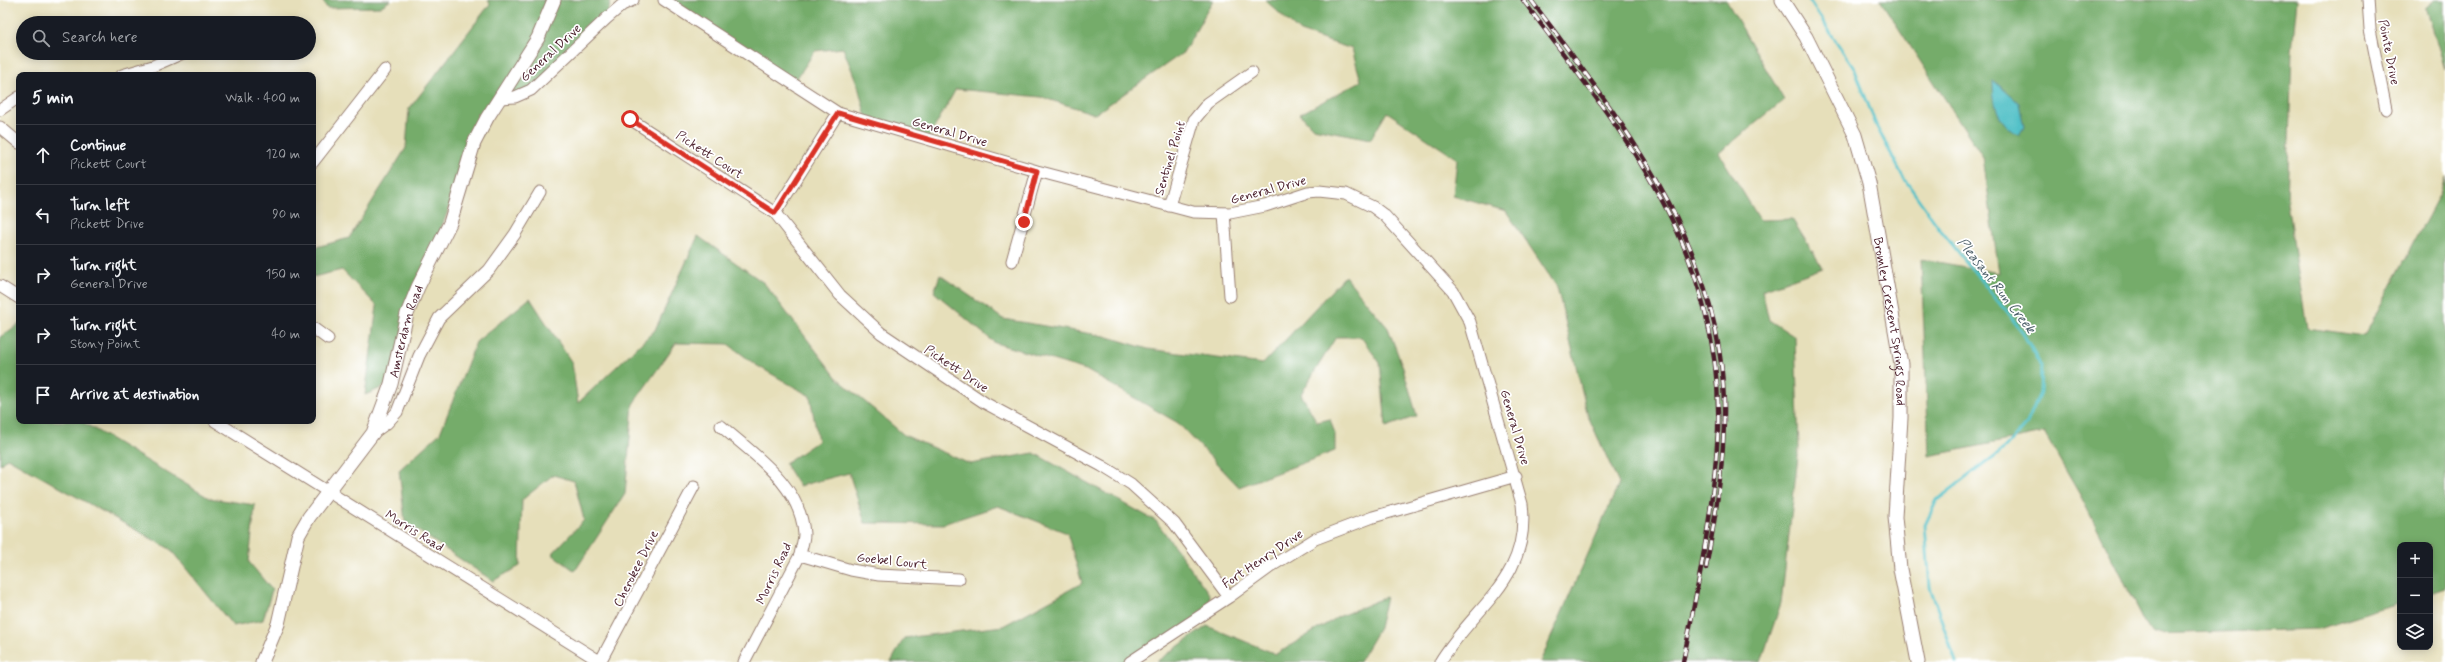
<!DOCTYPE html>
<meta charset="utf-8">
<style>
body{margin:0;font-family:Mynerve,sans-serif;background:#20242c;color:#f1f3f6}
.controls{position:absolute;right:12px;bottom:12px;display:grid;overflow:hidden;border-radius:8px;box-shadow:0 2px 10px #0003}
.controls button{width:36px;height:36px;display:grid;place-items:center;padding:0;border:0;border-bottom:1px solid #363941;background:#171b24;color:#f1f3f6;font:20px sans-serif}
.stop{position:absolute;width:12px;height:12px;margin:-9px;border:3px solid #d93025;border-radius:50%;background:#fff}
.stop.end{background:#d93025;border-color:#fff;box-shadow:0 1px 4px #0008}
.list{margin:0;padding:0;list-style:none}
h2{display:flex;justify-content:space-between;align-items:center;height:52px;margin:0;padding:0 16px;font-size:17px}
h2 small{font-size:13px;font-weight:400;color:#9ea1a6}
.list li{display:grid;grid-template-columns:26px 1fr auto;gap:12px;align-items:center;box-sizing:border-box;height:60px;padding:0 16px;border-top:1px solid #363941}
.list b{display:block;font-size:15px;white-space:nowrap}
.list p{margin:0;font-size:13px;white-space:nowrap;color:#9ea1a6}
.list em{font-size:13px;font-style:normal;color:#9ea1a6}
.icon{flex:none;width:22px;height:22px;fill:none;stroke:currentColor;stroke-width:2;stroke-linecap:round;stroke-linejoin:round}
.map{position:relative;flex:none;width:2445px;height:662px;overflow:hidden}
.search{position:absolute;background:#171b24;box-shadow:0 2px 10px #0003;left:16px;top:16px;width:300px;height:44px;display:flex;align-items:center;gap:10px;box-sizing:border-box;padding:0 14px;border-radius:22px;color:#9ea1a6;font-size:15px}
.panel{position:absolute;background:#171b24;box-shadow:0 2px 10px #0003;left:16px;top:72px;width:300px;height:352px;border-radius:8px}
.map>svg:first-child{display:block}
.forest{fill:#74ac6b;stroke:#5f664b}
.water{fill:#53c1c8;stroke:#4e707a}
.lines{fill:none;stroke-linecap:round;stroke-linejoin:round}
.stream{stroke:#53c1c8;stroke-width:3}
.minor-casing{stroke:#987f72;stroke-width:13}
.tertiary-casing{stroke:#987f72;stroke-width:15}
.minor{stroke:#fff;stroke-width:11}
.tertiary{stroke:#fff;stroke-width:13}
.rail-casing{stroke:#4a1f2b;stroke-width:4.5}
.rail{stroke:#fff;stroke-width:3;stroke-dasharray:9;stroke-linecap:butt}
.route{stroke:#d93025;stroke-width:5}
.labels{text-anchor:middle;stroke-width:3.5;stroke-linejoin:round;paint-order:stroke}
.street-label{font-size:13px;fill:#4a1f2b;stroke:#fff}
.water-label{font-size:14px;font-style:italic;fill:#4e606a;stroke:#fff}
</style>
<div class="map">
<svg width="2445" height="662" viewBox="0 0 2445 662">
<rect width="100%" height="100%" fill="#fff"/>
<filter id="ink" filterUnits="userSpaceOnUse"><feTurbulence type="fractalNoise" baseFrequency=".025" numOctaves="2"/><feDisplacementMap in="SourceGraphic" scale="8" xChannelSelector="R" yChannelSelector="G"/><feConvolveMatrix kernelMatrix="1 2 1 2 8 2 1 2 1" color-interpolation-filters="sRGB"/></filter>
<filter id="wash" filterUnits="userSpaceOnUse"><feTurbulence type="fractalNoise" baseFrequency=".012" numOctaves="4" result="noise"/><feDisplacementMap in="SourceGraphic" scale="16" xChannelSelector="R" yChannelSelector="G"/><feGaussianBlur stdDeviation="0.9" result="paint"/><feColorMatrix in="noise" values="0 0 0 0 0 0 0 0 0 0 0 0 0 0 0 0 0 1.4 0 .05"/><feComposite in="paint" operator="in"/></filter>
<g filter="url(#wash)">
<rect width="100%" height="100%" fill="#e6dfba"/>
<path class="forest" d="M 322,0 L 391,0 L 380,7 L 327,8 Z
M 488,0 L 611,0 L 607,18 L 531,90 L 500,98 L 468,160 L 418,287 L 391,384 L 365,395 L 377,306 L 342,270 L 313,277 L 313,248 L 349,238 L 406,148 L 409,109 L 490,4 Z
M 664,0 L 1213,0 L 1184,52 L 1095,114 L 1041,97 L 956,89 L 928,139 L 867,121 L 858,86 L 843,48 L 815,51 L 793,84 Z
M 1265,0 L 1726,0 L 1784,100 L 1719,153 L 1760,220 L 1792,219 L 1823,268 L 1762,290 L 1769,320 L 1795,337 L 1799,448 L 1781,603 L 1761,662 L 1540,662 L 1619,484 L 1588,416 L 1557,287 L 1506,211 L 1453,196 L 1457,159 L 1387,112 L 1371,139 L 1313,128 L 1300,114 L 1361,81 L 1352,49 L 1300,32 Z
M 1880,0 L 2297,0 L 2292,51 L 2287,203 L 2307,328 L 2364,336 L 2440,194 L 2445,175 L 2445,589 L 2430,594 L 2430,545 L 2400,545 L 2400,603 L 2319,629 L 2151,634 L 2080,495 L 2044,433 L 1929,456 L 1921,259 L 1999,273 L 1983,157 Z
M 2435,0 L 2445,0 L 2445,69 L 2426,7 Z
M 698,236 L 764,283 L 837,378 L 904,435 L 970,464 L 1034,453 L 1156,521 L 1210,595 L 1210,610 L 1130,662 L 891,662 L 904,638 L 1003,626 L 1082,583 L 1067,533 L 998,506 L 943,524 L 865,523 L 849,473 L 799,486 L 785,464 L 818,441 L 810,396 L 756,365 L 728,344 L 676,343 L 633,404 L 625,494 L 575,571 L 552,554 L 584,520 L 574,481 L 553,475 L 522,500 L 520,566 L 493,581 L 405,522 L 399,470 L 440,433 L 476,342 L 530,298 L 572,363 L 578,403 L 655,330 Z
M 940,275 L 1003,319 L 1105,336 L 1148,349 L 1263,364 L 1345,276 L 1388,328 L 1403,368 L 1417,416 L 1386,427 L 1380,363 L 1361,337 L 1336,337 L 1301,394 L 1317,422 L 1330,419 L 1335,434 L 1335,451 L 1239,487 L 1178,423 L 1086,370 L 995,343 L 934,292 Z
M 19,324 L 19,421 L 81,421 L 209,498 L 255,505 L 249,562 L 272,590 L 263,620 L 233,626 L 170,549 L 7,458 L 0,465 L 0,337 Z
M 1386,597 L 1379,628 L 1359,662 L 1156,662 L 1207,626 L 1276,654 L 1338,617 Z"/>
<path class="water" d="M 1993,80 L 2019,103 L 2024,127 L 2019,135 C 1997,122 1993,105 1993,80 Z"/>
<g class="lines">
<path class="stream" d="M 1809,0 L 1855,70 L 1876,125 L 1903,177 L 1939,228 L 2021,330 L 2041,365 L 2040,393 L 2027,423 L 2005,448 L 1937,500 L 1925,525 L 1930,587 L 1956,662"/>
</g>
</g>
<g filter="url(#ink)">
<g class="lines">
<defs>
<path id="minor" d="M 664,0 L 838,113 L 1037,171 L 1193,212 L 1230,213 L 1265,206 L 1308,192 L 1319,191 L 1346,194 L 1373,207 L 1385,216 L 1453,291 L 1470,322 L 1522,504 C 1531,579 1474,606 1440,662
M 2368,0 L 2370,29 L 2386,109
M 122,75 L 153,66 L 183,53
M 500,98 L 515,97 L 531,90 L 607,18 L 622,5 L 633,0
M 0,110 L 19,97
M 630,119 L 775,213 L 840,295 L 881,333 L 985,403 L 1102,466 L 1131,484 L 1174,523 L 1229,597
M 0,127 L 19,143
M 313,162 L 385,70
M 1169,206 L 1194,120 L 1208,103 L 1252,72
M 775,213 L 838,113
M 1224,213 L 1230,296
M 1012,261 L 1037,171
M 0,286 L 19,298
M 313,328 L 328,339
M 215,421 L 601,662
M 721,426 C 754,455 801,485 804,534 C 804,541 801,548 800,555 L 744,662
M 373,433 L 387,423 L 397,412 L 419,356 L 439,318 L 489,270 L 515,234 L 540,192
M 800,555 L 851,570 L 879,575 L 959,579
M 600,662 L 694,486
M 1130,662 L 1229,597 L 1273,565 L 1315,539 L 1373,517 L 1516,476"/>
<g id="tertiary">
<path id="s1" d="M 1782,0 L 1806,37 L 1855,135 L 1869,183 L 1901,364 L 1901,418 L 1895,517 L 1900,569 L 1918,662"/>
<path id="s2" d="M 262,662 L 278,624 L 298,536 L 309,517 L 373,433 L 391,384 L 407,314 L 418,287 L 450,223 L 474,143 L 487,118 L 538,38 L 554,0"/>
</g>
</defs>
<use href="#minor" class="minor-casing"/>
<use href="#tertiary" class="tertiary-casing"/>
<use href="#minor" class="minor"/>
<use href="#tertiary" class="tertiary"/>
<defs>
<path id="rail" d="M 1523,0 C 1570,64 1621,126 1659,195 C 1698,265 1721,350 1718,430 C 1714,508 1698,586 1683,662
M 1531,0 C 1623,124 1720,241 1724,403 C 1725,459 1716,514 1706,568"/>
</defs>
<use href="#rail" class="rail-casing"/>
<use href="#rail" class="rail"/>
</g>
</g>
<g class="lines" filter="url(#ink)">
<path class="route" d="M 630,119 L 775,213 L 838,113 L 1037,171 L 1024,222"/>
</g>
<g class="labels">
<g class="street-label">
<text transform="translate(550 52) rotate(-43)" y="5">General Drive</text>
<text transform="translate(2390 52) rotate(79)" y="5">Pointe Drive</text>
<text transform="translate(950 131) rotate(16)" y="5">General Drive</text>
<text transform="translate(710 154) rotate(33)" y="5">Pickett Court</text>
<text transform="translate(1169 158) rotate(-73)" y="5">Sentinel Point</text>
<text transform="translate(1268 189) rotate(-15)" y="5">General Drive</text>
<text dy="5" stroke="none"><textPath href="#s1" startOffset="344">Bromley Crescent Springs Road</textPath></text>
<text dy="5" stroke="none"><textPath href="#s2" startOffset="366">Amsterdam Road</textPath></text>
<text transform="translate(957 368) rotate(34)" y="5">Pickett Drive</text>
<text transform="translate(1516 427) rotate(74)" y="5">General Drive</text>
<text transform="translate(415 530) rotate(32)" y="5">Morris Road</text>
<text transform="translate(1262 558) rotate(-34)" y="5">Fort Henry Drive</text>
<text transform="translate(892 560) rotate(6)" y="5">Goebel Court</text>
<text transform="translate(635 568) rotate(-63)" y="5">Cherokee Drive</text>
<text transform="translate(773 573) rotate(-65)" y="5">Morris Road</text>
</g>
<g class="water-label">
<text transform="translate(1997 285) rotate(52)" y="5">Pleasant Run Creek</text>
</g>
</g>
</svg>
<div class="controls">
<button>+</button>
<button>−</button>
<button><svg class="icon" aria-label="layers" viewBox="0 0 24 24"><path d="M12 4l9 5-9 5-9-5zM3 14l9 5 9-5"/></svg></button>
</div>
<div class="stop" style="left:630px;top:119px"></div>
<div class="stop end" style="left:1024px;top:222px"></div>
<div class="search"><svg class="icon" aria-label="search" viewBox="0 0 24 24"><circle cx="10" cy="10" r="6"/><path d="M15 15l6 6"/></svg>Search here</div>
<section class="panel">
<h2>5 min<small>Walk · 400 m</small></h2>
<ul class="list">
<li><svg class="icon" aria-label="ahead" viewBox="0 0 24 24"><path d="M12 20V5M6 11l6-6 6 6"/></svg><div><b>Continue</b><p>Pickett Court</p></div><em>120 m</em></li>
<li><svg class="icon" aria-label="left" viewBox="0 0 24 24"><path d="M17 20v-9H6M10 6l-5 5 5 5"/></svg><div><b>Turn left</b><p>Pickett Drive</p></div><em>90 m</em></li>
<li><svg class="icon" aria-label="right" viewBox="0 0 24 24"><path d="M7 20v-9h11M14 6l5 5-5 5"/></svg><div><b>Turn right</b><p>General Drive</p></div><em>150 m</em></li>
<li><svg class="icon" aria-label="right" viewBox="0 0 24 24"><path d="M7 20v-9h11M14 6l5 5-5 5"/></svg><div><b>Turn right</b><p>Stony Point</p></div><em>40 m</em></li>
<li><svg class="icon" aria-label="arrive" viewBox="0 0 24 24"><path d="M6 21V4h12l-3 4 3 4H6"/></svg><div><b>Arrive at destination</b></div></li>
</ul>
</section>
</div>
